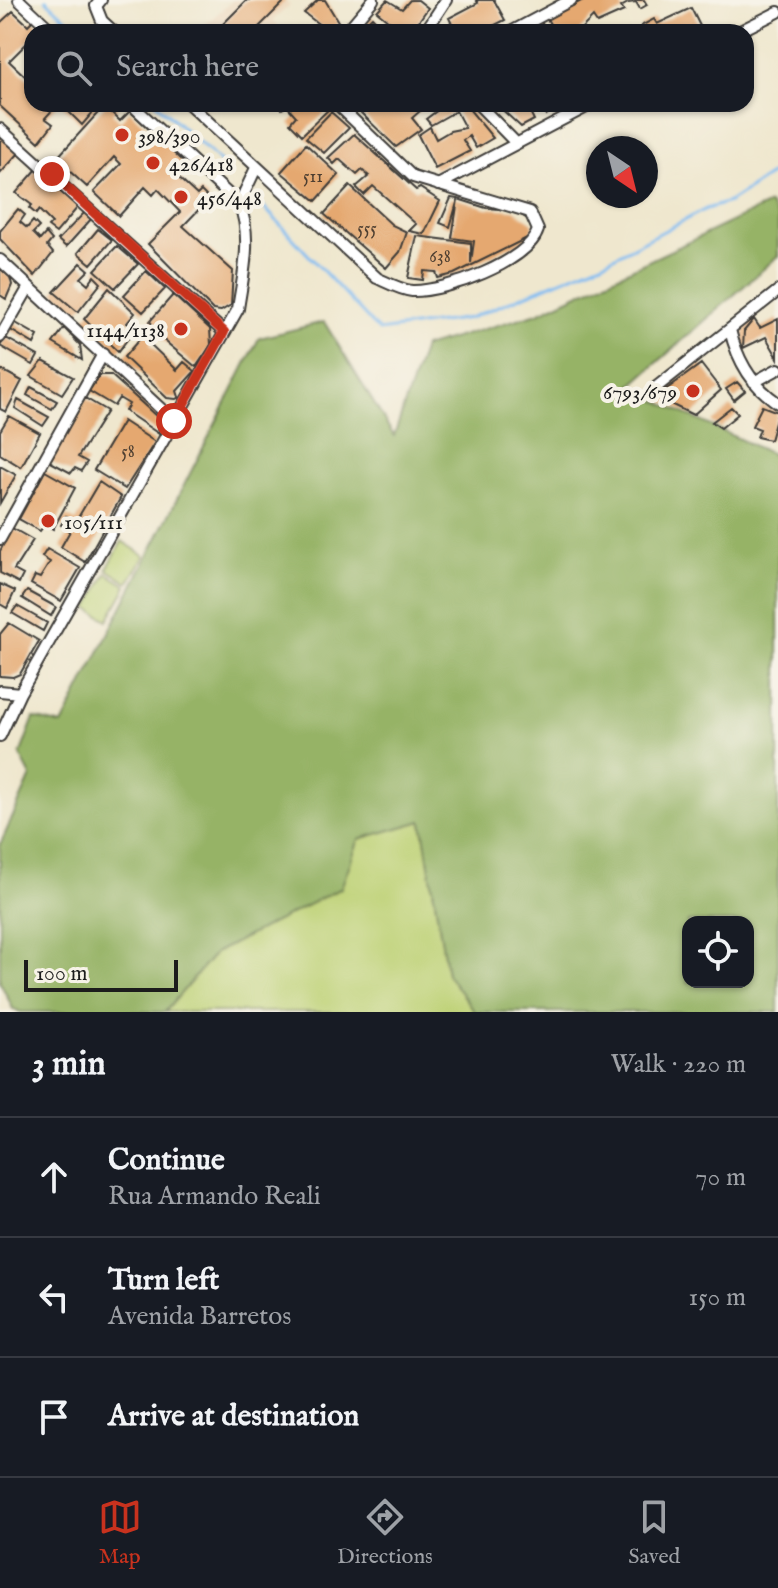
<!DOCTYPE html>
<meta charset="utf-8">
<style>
body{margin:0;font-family:"IM FELL English",serif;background:#242831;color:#f1f3f6}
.controls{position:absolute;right:24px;bottom:24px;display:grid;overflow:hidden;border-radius:16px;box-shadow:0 2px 6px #0004}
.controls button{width:72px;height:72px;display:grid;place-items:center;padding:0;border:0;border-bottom:2px solid #363941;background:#171b24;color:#f1f3f6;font:40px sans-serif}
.compass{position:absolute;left:586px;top:136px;width:72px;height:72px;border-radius:50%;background:#171b24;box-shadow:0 2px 6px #0004;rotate:145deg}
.scale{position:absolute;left:24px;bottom:20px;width:154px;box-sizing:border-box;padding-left:8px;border:4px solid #1c1c1c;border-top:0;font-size:22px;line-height:28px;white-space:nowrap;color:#1c1c1c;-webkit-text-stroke:6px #f7f3e8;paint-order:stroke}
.stop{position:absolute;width:24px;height:24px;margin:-18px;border:6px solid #c8321e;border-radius:50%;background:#fff}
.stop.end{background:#c8321e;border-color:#fff;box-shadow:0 2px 8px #0008}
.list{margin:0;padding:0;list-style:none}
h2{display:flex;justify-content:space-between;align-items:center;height:104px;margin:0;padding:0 32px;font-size:34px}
h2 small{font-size:26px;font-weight:400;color:#9ea1a6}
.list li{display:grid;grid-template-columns:52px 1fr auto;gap:24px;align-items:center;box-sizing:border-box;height:120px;padding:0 32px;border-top:2px solid #363941}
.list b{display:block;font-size:30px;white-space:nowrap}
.list p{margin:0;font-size:26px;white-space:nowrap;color:#9ea1a6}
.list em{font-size:26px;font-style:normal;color:#9ea1a6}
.icon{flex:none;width:44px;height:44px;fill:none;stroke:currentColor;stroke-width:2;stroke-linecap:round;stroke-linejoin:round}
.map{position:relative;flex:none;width:778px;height:1012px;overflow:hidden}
.search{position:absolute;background:#171b24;box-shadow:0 2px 6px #0004;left:24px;right:24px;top:24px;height:88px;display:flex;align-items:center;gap:20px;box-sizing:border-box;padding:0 28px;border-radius:24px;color:#9ea1a6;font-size:30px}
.sheet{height:464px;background:#171b24}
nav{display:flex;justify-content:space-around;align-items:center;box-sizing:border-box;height:112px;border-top:2px solid #363941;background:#171b24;font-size:22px;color:#9ea1a6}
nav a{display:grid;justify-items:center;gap:4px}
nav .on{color:#c8321e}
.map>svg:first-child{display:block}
.built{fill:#edd7bb}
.green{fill:#bdd174;stroke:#6c7648;stroke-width:2}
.forest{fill:#96b366;stroke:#596841;stroke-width:2;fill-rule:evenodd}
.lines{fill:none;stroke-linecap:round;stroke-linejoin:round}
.stream{stroke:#7fbcf2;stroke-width:3}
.building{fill:#e5a86f}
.minor-casing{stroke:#3c3a37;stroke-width:14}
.minor{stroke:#fff;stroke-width:10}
.route{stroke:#c8321e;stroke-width:10}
.poi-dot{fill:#c8321e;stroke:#f7f3e8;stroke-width:3}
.labels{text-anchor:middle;stroke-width:8;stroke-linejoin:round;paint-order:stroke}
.number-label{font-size:18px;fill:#4e3f31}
.poi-label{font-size:22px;fill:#1c1c1c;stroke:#f7f3e8;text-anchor:start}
</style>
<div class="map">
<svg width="778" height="1012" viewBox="0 0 778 1012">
<rect width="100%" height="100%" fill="#f7f3e8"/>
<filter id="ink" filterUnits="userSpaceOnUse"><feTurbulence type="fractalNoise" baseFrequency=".0125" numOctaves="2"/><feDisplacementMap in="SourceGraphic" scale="16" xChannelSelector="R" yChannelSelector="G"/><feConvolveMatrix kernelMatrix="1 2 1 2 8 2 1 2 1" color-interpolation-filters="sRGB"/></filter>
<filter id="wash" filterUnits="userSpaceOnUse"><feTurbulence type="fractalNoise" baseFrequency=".006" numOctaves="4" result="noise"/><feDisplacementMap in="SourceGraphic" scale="32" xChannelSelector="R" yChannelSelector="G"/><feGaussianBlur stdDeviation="1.8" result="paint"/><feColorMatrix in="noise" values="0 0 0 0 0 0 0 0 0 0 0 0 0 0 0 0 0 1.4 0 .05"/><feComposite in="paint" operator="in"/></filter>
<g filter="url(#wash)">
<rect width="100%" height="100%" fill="#efe7ce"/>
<path class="built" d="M 233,0 L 284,0 L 290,5 L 273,20 L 280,28 L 276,32 L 197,32 Z"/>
<path class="green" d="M 122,541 L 145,556 L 128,583 L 107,569 Z
M 107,573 L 127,586 L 108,620 L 88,608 Z
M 422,821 L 447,974 L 475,1012 L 165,1012 L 215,953 L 340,888 L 359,839 Z"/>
<path class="forest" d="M 769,204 L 778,218 L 778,256 L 632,385 L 653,399 L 778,457 L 778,1012 L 475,1012 L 447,974 L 422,821 L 359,839 L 341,888 L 215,953 L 165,1012 L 21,1012 L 13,1009 L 0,982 L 0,845 L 31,776 L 20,755 L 34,718 L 62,725 L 259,338 L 324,322 L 394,436 L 424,347 L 538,313 ZM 688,922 L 748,922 L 748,982 L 688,982 Z"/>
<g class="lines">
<path class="stream" d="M 46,0 L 81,32
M 157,104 L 229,170
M 262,205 L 379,331 L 470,318 L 604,262 L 706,209 L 729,202 L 778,170"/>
</g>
<g id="blocks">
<path class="building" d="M 247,0 L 286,0 L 254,32 L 215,32 Z
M 318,0 L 325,0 L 339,23 L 329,32 L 304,13 Z
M 387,0 L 402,9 L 410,0 L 418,0 L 428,8 L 411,32 L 402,32 L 377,11 Z
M 476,0 L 494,0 L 505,20 L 481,32 L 456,32 L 449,18 L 478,3 Z
M 583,0 L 644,0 L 647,5 L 640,9 L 636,2 L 628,3 L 621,7 L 624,11 L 597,23 L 593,17 L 578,32 L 555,32 L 547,19 Z
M 691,8 L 703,32 L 644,32 L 641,26 L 654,19 L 657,24 Z
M 13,11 L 28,25 L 33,20 L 41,28 L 32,32 L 32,38 L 9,61 L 28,79 L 32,75 L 32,104 L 58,104 L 45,118 L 53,124 L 39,142 L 0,106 L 0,23 Z
M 372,17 L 387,32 L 377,32 L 366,23 Z
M 541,22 L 547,32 L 522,32 Z
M 61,104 L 100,104 L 82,125 Z
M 106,104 L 118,107 L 112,113 L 120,121 L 130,111 L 183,162 L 173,173 L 197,195 L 201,191 L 209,199 L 183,226 L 233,271 L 231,305 L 221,311 L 213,310 L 148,244 L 180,212 L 158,189 L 153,195 L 145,187 L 119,216 L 94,192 L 121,164 L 114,157 L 87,187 L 56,159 Z
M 279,104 L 323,104 L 328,110 L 302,135 L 290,123 L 296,116 L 287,106 L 282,109 Z
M 368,104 L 428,104 L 412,118 L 421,129 L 396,147 L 360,112 Z
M 446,104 L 465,104 L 493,138 L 476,148 L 469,136 L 463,140 L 470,151 L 435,169 L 418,135 L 430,127 L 436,139 L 450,131 L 465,128 L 456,111 L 431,125 L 426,119 Z
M 496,104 L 526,104 L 534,120 L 521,127 Z
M 540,104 L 563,104 L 546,115 Z
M 331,112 L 349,128 L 324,153 L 306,138 Z
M 354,134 L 416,190 L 420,188 L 440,201 L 424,234 L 409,231 L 416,224 L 373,186 L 364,195 L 356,187 L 369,176 L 362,170 L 357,175 L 339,159 L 334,164 L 328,158 Z
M 0,135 L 19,153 L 0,174 Z
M 306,144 L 339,175 L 316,201 L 281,172 Z
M 37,169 L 78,207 L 56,233 L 48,227 L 52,223 L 39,210 L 36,214 L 29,208 L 32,205 L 16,193 Z
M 350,186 L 392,225 L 407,232 L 400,252 L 386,268 L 324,214 Z
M 451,198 L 458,199 L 450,227 L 440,223 Z
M 458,199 L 486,208 L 514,210 L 533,223 L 531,236 L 454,274 L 438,278 L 436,272 L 424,271 L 423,280 L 408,278 L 417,236 L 471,243 L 471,263 L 474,241 L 452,238 Z
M 18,209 L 25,215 L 20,222 L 27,228 L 33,221 L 39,227 L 33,233 L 40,240 L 46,233 L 52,240 L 47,246 L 53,253 L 35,276 L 0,239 L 0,231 Z
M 85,212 L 92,218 L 66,247 L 58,240 Z
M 98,229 L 112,240 L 91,264 L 78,253 Z
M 117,246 L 138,264 L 115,288 L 95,270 Z
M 81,263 L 89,270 L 81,278 L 88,284 L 94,276 L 101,283 L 78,312 L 54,292 Z
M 0,268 L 10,277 L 12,285 L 6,299 L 0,295 Z
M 146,271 L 165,289 L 143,312 L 124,295 Z
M 109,288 L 135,313 L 127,323 L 135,329 L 118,352 L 84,319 Z
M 173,295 L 210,329 L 211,345 L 196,367 L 160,337 L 150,321 Z
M 754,319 L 760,328 L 778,319 L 778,358 L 766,337 L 743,348 L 744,331 Z
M 14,322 L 38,336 L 34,344 L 9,329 Z
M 64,328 L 80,345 L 82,360 L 53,343 Z
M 149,328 L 157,335 L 150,344 L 177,370 L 184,362 L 195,371 L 177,391 L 179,397 L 176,399 L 167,398 L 124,357 Z
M 6,338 L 38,356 L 33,365 L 0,346 Z
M 43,361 L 73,377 L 62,394 L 31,376 Z
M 701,364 L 721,390 L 693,415 L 656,397 Z
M 0,369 L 22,381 L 6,412 L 0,409 Z
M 100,375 L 111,375 L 144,405 L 157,417 L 159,434 L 125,411 L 129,404 L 119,398 L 114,406 L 89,391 Z
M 737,382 L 745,391 L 734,400 L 726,389 Z
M 31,387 L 57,401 L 52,409 L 27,395 Z
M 85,398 L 107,411 L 78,457 L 87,462 L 81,471 L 75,468 L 71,473 L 47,460 Z
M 18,400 L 49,417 L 43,426 L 15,408 Z
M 762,406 L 778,412 L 770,440 L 757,437 L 760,429 L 752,426 Z
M 731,407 L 738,414 L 721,428 L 712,422 Z
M 9,416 L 40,433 L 21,467 L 0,454 L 0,431 Z
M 123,421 L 155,442 L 125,489 L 94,470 Z
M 0,466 L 16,475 L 0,503 Z
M 45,471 L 75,488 L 53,529 L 45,524 L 40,531 L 19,519 Z
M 99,482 L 121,497 L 85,562 L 61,547 L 70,531 L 61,525 L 66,516 L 76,521 Z
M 12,528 L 33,540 L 14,570 L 23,575 L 19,583 L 0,573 L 0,551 Z
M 47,549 L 80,568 L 61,601 L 31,584 L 35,576 L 40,578 L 50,562 L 42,557 Z
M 0,584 L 15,591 L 7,608 L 0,604 Z
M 27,591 L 56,607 L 51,616 L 22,598 Z
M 17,606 L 47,623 L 43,631 L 12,613 Z
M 9,623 L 39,641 L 20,674 L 13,677 L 0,676 L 0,634 Z"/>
</g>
</g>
<g filter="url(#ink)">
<use href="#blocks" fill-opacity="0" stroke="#3c3a37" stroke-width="2"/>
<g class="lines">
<defs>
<path id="minor" d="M 19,0 L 53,32
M 101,0 L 96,6 L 102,21 L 114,32
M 346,32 L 373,0
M 425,32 L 446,0
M 511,32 L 571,0
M 738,32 L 778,12
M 189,104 L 377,278 C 388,283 401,290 412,291 C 445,292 528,262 538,230 L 530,212 L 413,177 L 337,104
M 478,104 L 515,142
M 0,129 L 224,332
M 438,185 L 592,104
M 239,204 L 256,168
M 0,260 L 174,421
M 730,330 C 737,359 752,386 778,403
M 0,337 L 29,287
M 754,382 L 778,369
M 654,389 L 778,291
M 0,539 L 103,354
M 0,691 L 20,693
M 0,736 L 20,693 L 238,309 C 243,275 253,236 239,204 L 131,104"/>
</defs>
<use href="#minor" class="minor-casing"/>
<use href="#minor" class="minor"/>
</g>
</g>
<g class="lines" filter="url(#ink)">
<path class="route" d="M 52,174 L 224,332 L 174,421"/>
</g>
<g class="poi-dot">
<circle cx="122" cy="135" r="8"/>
<circle cx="153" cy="163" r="8"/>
<circle cx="181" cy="197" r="8"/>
<circle cx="181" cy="329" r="8"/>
<circle cx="693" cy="391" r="8"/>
<circle cx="48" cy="521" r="8"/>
</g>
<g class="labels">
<g class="number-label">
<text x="313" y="182">511</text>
<text x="367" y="234">555</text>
<text x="440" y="262">638</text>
<text x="128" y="457">58</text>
</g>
<g class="poi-label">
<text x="138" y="143">398/390</text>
<text x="169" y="171">426/418</text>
<text x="197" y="205">456/448</text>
<text x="165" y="337" text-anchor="end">1144/1138</text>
<text x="677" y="399" text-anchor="end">6793/679</text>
<text x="64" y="529">105/111</text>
</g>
</g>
</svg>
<div class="controls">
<button><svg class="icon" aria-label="locate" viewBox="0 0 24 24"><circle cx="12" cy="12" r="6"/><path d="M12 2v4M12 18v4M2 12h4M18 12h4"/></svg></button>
</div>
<svg class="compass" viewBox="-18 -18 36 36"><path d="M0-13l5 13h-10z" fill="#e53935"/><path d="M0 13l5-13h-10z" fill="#9ea1a6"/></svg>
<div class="scale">100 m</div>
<div class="stop" style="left:174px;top:421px"></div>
<div class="stop end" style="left:52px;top:174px"></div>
<div class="search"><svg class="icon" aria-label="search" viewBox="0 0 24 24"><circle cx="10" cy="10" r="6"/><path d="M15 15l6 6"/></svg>Search here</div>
</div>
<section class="sheet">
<h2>3 min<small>Walk · 220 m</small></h2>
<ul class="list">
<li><svg class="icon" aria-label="ahead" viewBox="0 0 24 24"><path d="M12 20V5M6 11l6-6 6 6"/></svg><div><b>Continue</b><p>Rua Armando Reali</p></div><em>70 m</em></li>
<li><svg class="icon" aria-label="left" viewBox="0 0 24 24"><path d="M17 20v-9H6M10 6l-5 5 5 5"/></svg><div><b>Turn left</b><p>Avenida Barretos</p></div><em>150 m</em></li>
<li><svg class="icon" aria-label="arrive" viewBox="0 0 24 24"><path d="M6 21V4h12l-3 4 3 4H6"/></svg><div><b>Arrive at destination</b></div></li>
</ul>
</section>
<nav>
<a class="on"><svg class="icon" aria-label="map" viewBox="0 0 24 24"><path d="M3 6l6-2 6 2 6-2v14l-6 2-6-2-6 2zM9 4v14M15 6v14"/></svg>Map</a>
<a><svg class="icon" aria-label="directions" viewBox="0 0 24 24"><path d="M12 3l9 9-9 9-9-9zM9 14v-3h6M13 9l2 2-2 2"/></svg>Directions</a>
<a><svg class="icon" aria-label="saved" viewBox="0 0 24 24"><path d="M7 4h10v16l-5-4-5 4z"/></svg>Saved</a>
</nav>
